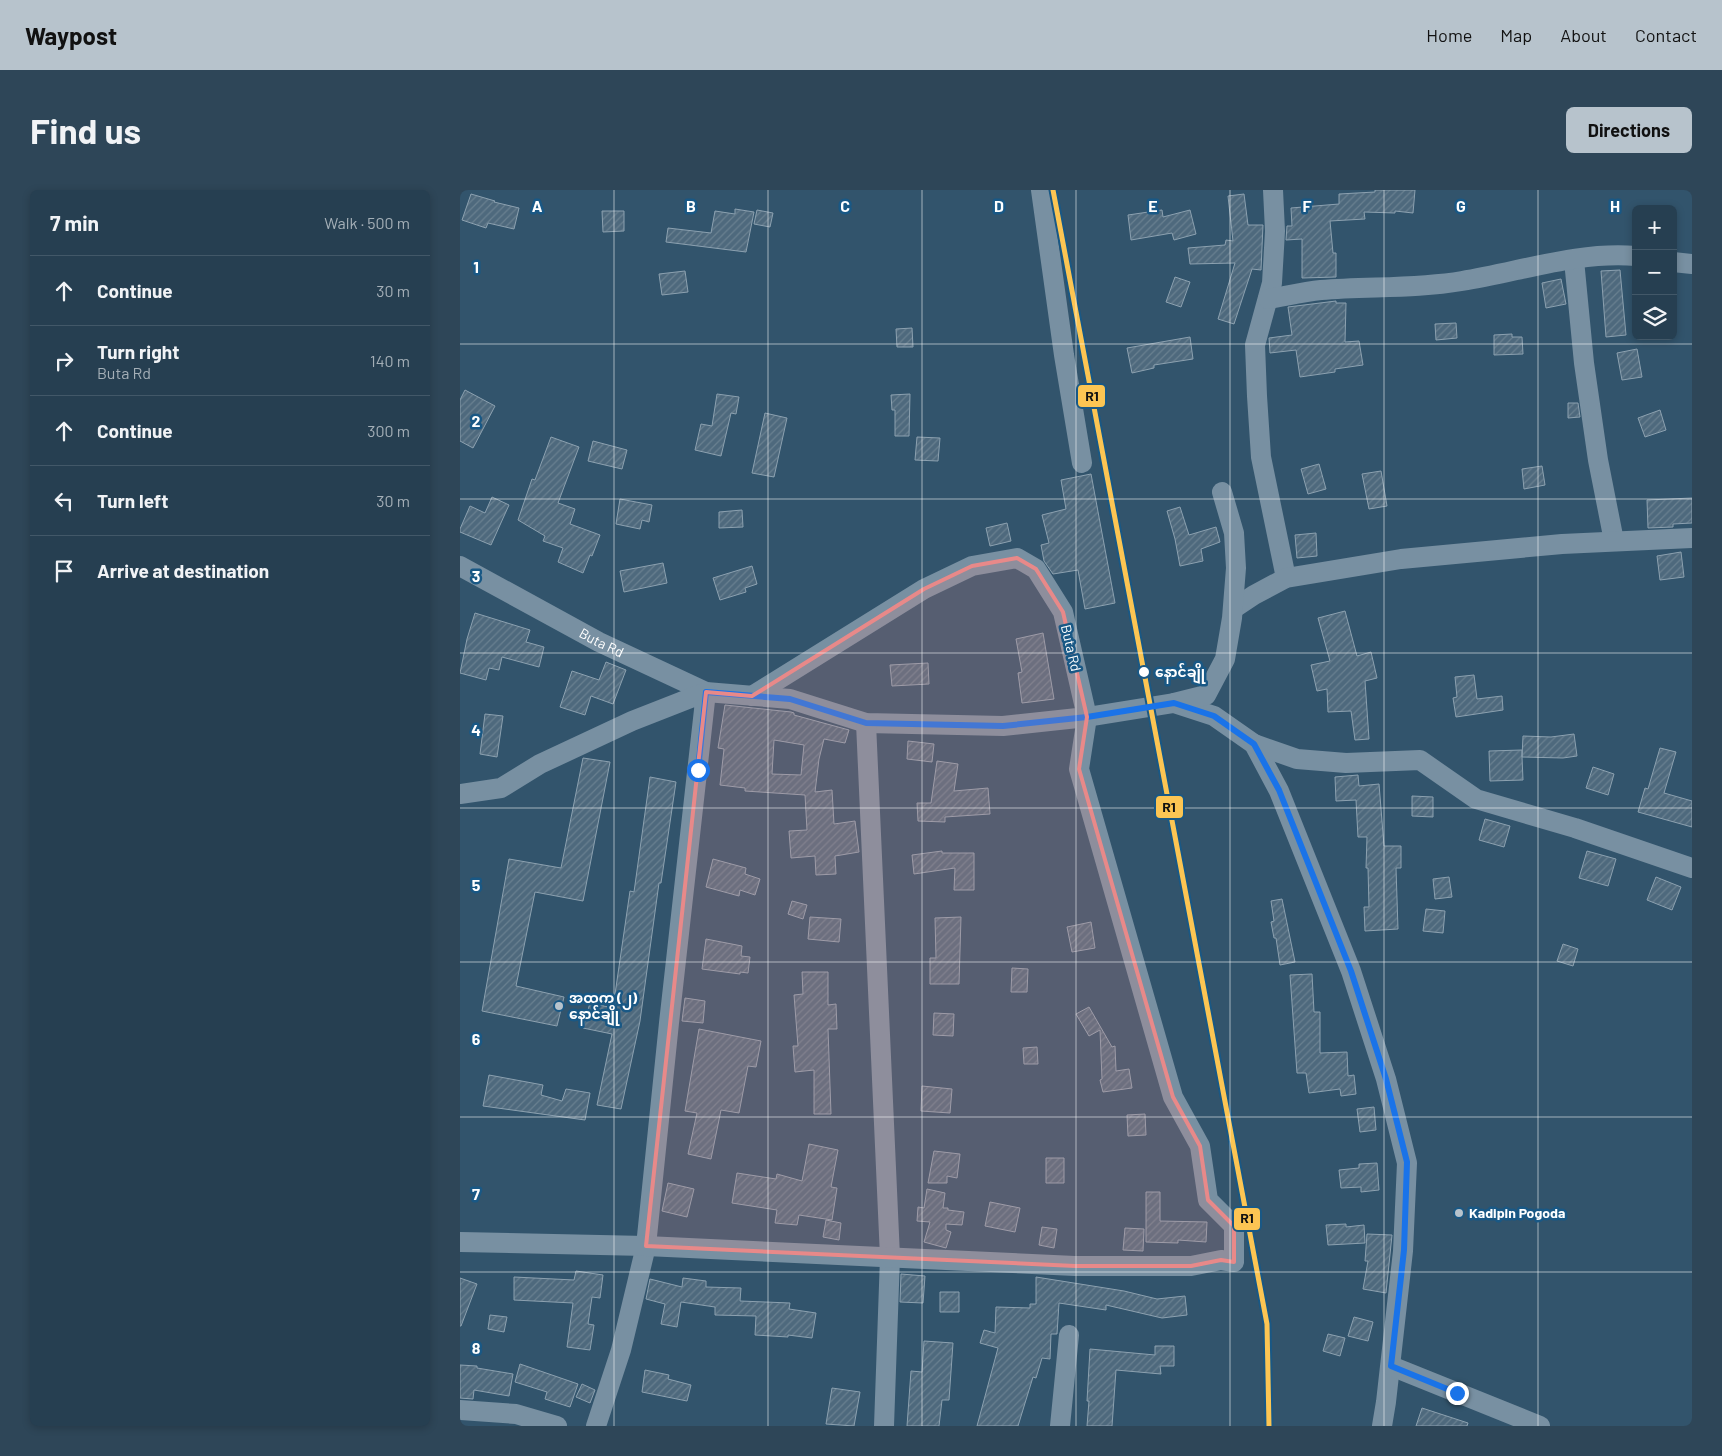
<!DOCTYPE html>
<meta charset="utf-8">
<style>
body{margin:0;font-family:Barlow,"Noto Sans Myanmar",sans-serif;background:#2e4658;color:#f1f3f6}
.controls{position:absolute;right:15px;top:15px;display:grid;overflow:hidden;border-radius:8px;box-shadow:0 2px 8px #0003}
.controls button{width:45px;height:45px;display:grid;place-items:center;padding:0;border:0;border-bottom:1px solid #425868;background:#263f51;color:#f1f3f6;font:25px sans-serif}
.stop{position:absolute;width:15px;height:15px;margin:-11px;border:4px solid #1a73e8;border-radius:50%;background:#fff}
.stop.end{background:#1a73e8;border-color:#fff;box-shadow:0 1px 5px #0008}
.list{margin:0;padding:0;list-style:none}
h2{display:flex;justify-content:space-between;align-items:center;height:65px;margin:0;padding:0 20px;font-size:21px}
h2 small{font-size:16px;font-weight:400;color:#a4afb7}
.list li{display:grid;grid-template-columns:32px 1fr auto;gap:15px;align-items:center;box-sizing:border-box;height:70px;padding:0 20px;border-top:1px solid #425868}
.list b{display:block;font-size:19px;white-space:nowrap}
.list p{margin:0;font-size:16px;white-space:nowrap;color:#a4afb7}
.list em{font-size:16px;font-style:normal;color:#a4afb7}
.icon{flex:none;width:28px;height:28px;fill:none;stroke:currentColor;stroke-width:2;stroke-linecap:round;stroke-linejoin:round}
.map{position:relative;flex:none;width:1232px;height:1236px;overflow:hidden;border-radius:8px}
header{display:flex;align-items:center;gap:30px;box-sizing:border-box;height:70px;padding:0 25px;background:#b7c3cc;color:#111}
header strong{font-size:24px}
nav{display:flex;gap:28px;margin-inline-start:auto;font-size:18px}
.intro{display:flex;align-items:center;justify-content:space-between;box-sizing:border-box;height:120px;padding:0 30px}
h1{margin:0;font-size:35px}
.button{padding:12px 22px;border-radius:8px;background:#b7c3cc;color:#111;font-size:18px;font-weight:700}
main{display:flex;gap:30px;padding:0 30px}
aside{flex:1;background:#263f51;border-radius:8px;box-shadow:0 2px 8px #0003}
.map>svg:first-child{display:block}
.building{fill:url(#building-hatch);stroke:#8ca1b0;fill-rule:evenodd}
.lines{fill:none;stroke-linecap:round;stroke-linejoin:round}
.minor{stroke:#7890a2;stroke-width:20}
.rail-1-casing{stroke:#195885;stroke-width:9}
.rail-1{stroke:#fcc553;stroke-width:5}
.route{stroke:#1a73e8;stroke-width:6}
.marked{fill:#e88989;fill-opacity:0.2;stroke:#e88989;stroke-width:4;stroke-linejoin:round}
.grid{fill:none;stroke:#fff;stroke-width:1;stroke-opacity:0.55}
.stop-dot{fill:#fff;stroke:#195885;stroke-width:2}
.poi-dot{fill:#b7c3cc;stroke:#195885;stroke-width:2}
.labels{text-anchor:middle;stroke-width:5;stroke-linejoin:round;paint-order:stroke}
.street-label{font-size:14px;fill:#fff;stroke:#195885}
.stop-label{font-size:14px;font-weight:bold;fill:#fff;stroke:#195885;text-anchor:start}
.poi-label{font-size:14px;font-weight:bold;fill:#fff;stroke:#195885;text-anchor:start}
.grid-label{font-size:16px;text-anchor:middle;font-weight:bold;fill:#fff;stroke:#195885;stroke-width:5;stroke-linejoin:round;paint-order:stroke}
.line-badge{stroke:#195885;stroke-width:2}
.pale-badge-label{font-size:14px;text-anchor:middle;font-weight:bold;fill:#111}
</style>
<header>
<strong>Waypost</strong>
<nav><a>Home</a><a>Map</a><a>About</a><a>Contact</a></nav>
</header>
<div class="intro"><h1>Find us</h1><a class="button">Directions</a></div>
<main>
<aside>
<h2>7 min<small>Walk · 500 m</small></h2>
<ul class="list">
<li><svg class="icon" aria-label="ahead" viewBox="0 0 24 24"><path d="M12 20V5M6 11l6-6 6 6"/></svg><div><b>Continue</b></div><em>30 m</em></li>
<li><svg class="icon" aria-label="right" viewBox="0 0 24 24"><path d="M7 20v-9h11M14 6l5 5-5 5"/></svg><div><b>Turn right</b><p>Buta Rd</p></div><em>140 m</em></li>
<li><svg class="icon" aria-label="ahead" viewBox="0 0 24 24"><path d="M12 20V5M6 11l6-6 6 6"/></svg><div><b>Continue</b></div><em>300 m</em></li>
<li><svg class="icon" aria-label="left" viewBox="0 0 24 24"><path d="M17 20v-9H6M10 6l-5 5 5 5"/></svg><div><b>Turn left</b></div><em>30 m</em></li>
<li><svg class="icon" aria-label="arrive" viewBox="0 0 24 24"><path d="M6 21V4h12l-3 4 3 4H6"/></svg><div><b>Arrive at destination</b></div></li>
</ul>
</aside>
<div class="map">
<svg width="1232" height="1236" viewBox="0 0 1232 1236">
<defs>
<pattern id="building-hatch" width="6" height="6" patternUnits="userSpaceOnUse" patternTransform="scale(1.25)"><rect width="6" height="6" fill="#4e697d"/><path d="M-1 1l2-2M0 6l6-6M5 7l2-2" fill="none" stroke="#698090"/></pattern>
</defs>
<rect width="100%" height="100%" fill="#32546c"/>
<path class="building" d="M 915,0 L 955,0 L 953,23 L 935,21 L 935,23 L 904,22 L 905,29 L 870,31 L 873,63 L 876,63 L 876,87 L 842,88 L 842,49 L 826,50 L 827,36 L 832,36 L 831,18 L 879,14 L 879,4 L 915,2 Z
M 11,4 L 35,11 L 34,12 L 59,18 L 54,39 L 28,33 L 26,38 L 2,30 Z
M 784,4 L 788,35 L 803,35 L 801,80 L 792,79 L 774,134 L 758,129 L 775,73 L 730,74 L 728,58 L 765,55 L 766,50 L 773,51 L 768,6 Z
M 275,19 L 294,22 L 286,62 L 206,52 L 208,38 L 251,43 L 255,21 L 275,24 Z
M 297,20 L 313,23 L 310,37 L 294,34 Z
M 702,20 L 703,27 L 730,20 L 736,44 L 714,50 L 712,43 L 671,50 L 668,25 Z
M 142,21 L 164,21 L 164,41 L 143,42 Z
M 1160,80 L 1166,145 L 1146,147 L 1141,81 Z
M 225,81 L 228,102 L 202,105 L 199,84 Z
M 715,87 L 730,92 L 721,117 L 706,112 Z
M 1101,89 L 1106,114 L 1086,118 L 1082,93 Z
M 876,111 L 876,113 L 886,113 L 885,152 L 899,151 L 903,175 L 875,179 L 875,182 L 840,187 L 836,160 L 810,163 L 809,148 L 832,145 L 828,117 Z
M 996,133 L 997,148 L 976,150 L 975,134 Z
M 452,138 L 453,157 L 437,157 L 436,139 Z
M 1052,144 L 1052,147 L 1062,147 L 1063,164 L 1034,165 L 1034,145 Z
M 730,147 L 733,169 L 694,175 L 694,178 L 672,183 L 667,158 Z
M 1177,159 L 1182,187 L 1162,190 L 1157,163 Z
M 5,200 L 35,216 L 13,258 L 0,251 L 0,210 Z
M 257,204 L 279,207 L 276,224 L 271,223 L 261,266 L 235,260 L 241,234 L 252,236 Z
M 450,204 L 449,246 L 435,246 L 435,220 L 432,220 L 431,205 Z
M 1108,213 L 1118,213 L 1120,227 L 1108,228 Z
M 1200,220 L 1206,240 L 1185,247 L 1178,228 Z
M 305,223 L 327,228 L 314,287 L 292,283 Z
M 91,247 L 119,257 L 98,313 L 115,319 L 110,334 L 140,345 L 132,366 L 130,365 L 123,383 L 98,372 L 103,358 L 83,351 L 85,346 L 58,330 L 72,289 L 75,290 Z
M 457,247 L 480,248 L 478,271 L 455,270 Z
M 133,251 L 167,260 L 162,279 L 128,271 Z
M 859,274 L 866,299 L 848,304 L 841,279 Z
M 1082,276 L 1085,295 L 1064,299 L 1062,279 Z
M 921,281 L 927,316 L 909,319 L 902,284 Z
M 631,284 L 655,413 L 625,419 L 618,380 L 593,384 L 584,371 L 581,355 L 589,353 L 582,325 L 606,319 L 601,290 Z
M 32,307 L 49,315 L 31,355 L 0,342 L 0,339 L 10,316 L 25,323 Z
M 1232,308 L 1232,333 L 1213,334 L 1213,337 L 1188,338 L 1187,310 Z
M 160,309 L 192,315 L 189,332 L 182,330 L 180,339 L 156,334 Z
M 720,317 L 729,345 L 756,337 L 760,352 L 741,359 L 743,371 L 720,376 L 715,349 L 707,321 Z
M 282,320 L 283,337 L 259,338 L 259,322 Z
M 547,333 L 551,351 L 530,356 L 526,338 Z
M 856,343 L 857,366 L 837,368 L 835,345 Z
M 1221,362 L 1224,387 L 1200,390 L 1197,366 Z
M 203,373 L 207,393 L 164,402 L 160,381 Z
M 292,376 L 297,394 L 285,398 L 286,402 L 260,410 L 253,388 Z
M 885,421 L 897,466 L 911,462 L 917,488 L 905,491 L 909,549 L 895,550 L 891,521 L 868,522 L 867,499 L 857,501 L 851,475 L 870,471 L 858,428 Z
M 15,423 L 70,440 L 66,452 L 84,457 L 79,477 L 42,467 L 39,480 L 29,478 L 26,490 L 0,483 L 7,449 Z
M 583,443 L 594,509 L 562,513 L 558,483 L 562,482 L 556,449 Z
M 146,472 L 166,480 L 153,514 L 131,506 L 125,525 L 100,517 L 112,481 L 139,490 Z
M 468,473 L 469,494 L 432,496 L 430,475 Z
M 1014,485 L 1017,509 L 1042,506 L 1043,520 L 996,527 L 993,508 L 997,507 L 995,487 Z
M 265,515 L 331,522 L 334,523 L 334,525 L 389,540 L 385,553 L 364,549 L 359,569 L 355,602 L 372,600 L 374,634 L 395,631 L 399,662 L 375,666 L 376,684 L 356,685 L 355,666 L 331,668 L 329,641 L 347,640 L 345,605 L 285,601 L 285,598 L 260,595 L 264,559 L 258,558 ZM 314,550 L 344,555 L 341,585 L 312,584 Z
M 25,524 L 43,526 L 37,567 L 20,564 Z
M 1114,544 L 1117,566 L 1103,568 L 1062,567 L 1063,590 L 1030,591 L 1029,561 L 1062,560 L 1062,567 L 1063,546 L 1091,547 Z
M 448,551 L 474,554 L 472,572 L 447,569 Z
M 1200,558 L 1216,562 L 1204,603 L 1232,611 L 1232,637 L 1178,622 L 1185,598 L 1188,599 Z
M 123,568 L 150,572 L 123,711 L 75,702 L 56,796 L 104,807 L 97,836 L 22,821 L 49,669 L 101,678 Z
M 477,571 L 498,574 L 494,601 L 528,598 L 530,624 L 485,627 L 485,632 L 458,631 L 457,613 L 471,613 Z
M 1133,577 L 1154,584 L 1148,605 L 1126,598 Z
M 898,585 L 899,596 L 919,594 L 924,656 L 941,656 L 941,678 L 936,678 L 938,739 L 905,741 L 904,717 L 909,717 L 908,678 L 906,678 L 907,647 L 898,647 L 896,610 L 876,611 L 875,587 Z
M 190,587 L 216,592 L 201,693 L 199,693 L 180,831 L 161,919 L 137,915 L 152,844 L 123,838 L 130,813 L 153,818 L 170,701 L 174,702 Z
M 952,606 L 973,607 L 973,627 L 952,626 Z
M 1025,629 L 1050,636 L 1044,657 L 1019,650 Z
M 482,661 L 482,663 L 514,663 L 514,700 L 494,700 L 495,678 L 454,684 L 452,665 Z
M 1127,661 L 1156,669 L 1148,696 L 1119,688 Z
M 253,669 L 286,678 L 285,684 L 300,689 L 295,705 L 280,700 L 279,706 L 246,697 Z
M 989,687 L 992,707 L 975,709 L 973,689 Z
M 1196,687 L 1221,697 L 1212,720 L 1187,710 Z
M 822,709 L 835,772 L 820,775 L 816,748 L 814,748 L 811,732 L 814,731 L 811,711 Z
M 332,711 L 347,715 L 343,729 L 328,724 Z
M 966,719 L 985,721 L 983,743 L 963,741 Z
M 350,727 L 381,729 L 379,752 L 348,749 Z
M 501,727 L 499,794 L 470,794 L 470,768 L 476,768 L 475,728 Z
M 631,732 L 635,758 L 612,762 L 607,737 Z
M 246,749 L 282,756 L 281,766 L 290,767 L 288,783 L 280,782 L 280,784 L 242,779 Z
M 1103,754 L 1118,759 L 1113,776 L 1097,771 Z
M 552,778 L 568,779 L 567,802 L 551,802 Z
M 342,782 L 368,782 L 368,815 L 376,814 L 377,839 L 368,839 L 371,924 L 354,924 L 354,880 L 335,882 L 333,856 L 338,856 L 334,805 L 343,804 Z
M 852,784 L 854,822 L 860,822 L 860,863 L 887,862 L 888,886 L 894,885 L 896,904 L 881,906 L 880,899 L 849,903 L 846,883 L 837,883 L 830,785 Z
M 225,808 L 245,811 L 243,833 L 222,831 Z
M 629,817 L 652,857 L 655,856 L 656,881 L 669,879 L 672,898 L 643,902 L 640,890 L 642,889 L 640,840 L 629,846 L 616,824 Z
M 474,823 L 494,824 L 493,846 L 473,845 Z
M 239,839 L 301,851 L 296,877 L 288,876 L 279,923 L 261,920 L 251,969 L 228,964 L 237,923 L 225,921 Z
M 577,857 L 578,874 L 564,874 L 563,858 Z
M 29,885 L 83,895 L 81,905 L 102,911 L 106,899 L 130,903 L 125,930 L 23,916 Z
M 462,896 L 492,899 L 490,923 L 461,921 Z
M 914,917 L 916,940 L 900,942 L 897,919 Z
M 685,924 L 686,945 L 668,946 L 667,925 Z
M 349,954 L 378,960 L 371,997 L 377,998 L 372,1030 L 339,1025 L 337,1035 L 315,1033 L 317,1020 L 272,1013 L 277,983 L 316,989 L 317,984 L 342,991 Z
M 474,961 L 500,964 L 497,988 L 487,986 L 487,993 L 468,993 Z
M 586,968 L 604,968 L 604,993 L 586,993 Z
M 917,973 L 919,1000 L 901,1002 L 901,997 L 881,998 L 879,980 L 899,978 L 899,974 Z
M 208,993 L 234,999 L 227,1027 L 202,1021 Z
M 467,999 L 485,1003 L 483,1018 L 488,1018 L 488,1020 L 504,1022 L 502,1035 L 486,1034 L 486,1040 L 491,1042 L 486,1058 L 464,1052 L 470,1032 L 457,1031 L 458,1017 L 464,1018 Z
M 686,1002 L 700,1002 L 700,1031 L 747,1032 L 746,1052 L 718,1050 L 718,1053 L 686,1052 Z
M 530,1012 L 560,1018 L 555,1042 L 525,1036 Z
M 366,1030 L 381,1033 L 379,1050 L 363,1047 Z
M 886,1034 L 886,1037 L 904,1035 L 905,1053 L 868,1055 L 866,1035 Z
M 582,1037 L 597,1039 L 594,1058 L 579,1055 Z
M 665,1038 L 684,1039 L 683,1061 L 663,1060 Z
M 907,1044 L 932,1045 L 926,1103 L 903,1099 L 908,1071 L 905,1071 Z
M 116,1081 L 143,1085 L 140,1108 L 132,1107 L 128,1134 L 134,1135 L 130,1160 L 107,1157 L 113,1113 L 54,1110 L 54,1087 L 114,1090 Z
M 441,1084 L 465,1086 L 463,1113 L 440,1112 Z
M 576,1087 L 664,1101 L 697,1109 L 725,1106 L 727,1125 L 702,1128 L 646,1115 L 646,1120 L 599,1113 L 597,1144 L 591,1144 L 590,1169 L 582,1168 L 576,1188 L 573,1187 L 558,1236 L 517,1236 L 538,1158 L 520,1153 L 524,1140 L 535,1143 L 536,1117 L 570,1118 L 570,1114 L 576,1114 Z
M 0,1088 L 17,1094 L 1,1136 L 0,1136 Z
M 223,1088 L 246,1091 L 246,1097 L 281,1098 L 280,1111 L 330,1113 L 329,1119 L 356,1123 L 352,1148 L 328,1145 L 328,1147 L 295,1145 L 296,1126 L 255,1125 L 255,1117 L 221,1112 L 217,1137 L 201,1134 L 205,1114 L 186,1109 L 190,1089 L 222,1097 Z
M 480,1102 L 499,1102 L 499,1122 L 480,1122 Z
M 30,1125 L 47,1127 L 44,1142 L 28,1139 Z
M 894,1127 L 913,1132 L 908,1151 L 888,1146 Z
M 868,1144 L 885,1148 L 880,1166 L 863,1161 Z
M 464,1151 L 493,1153 L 489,1210 L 482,1210 L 479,1236 L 447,1236 L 451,1181 L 462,1182 Z
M 695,1156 L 714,1156 L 714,1176 L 700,1176 L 701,1184 L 656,1180 L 652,1236 L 627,1236 L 629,1211 L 627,1211 L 630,1159 L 695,1165 Z
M 60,1174 L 118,1194 L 110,1217 L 85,1209 L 87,1202 L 55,1192 Z
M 0,1175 L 17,1176 L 17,1178 L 53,1184 L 49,1206 L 14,1200 L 13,1209 L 0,1208 Z
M 185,1180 L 209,1185 L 208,1189 L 231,1195 L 227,1211 L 182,1202 Z
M 122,1194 L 135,1200 L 130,1213 L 116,1207 Z
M 372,1198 L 400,1202 L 394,1236 L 366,1234 Z
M 962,1218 L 1008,1233 L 1007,1236 L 956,1236 Z"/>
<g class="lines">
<g class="minor">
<path d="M 581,0 L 604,165 L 622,273"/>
<path d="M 813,0 L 815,41 L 812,93 L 795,155 L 797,206 L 801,267 L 826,388"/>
<path d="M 1114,70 L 1124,173 L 1138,270 L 1154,351"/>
<path d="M 1213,72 L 1232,74"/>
<path d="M 808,109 C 826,106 843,102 861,100 C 908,96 955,99 1002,91 C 1059,82 1118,61 1176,66"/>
<path id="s1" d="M 0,376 L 139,452 L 246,502 L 330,509 L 406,533 L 543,536 L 627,527 L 714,513 L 754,526 L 794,554 L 819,601 L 891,781 L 926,889 L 947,973 L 943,1061 L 926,1212 L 922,1236"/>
<path d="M 773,419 L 794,405 L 826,388 L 941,369 L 1102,354 L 1232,348"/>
<path d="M 714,513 L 746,505 L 765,469 L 772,428 L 776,378 L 774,343 L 762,302"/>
<path d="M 406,533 L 430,1067 L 424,1236"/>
<path d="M 794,554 L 837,569 L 886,573 L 960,570 L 1016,609 L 1115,638 L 1232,678"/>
<path d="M 0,604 L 41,598 L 80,574 L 172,531 L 246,502 L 209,833 L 186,1056 L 161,1160 L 136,1236"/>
<path d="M 0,1052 L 186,1056 L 615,1076 L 731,1076 L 761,1070 L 774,1072 L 774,1036 L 748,1010 L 740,956 L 713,907 L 619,579 L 627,527 L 603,422 L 576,379 L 557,368 L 512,376 L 464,399 L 292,506"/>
<path d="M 931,1176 L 1080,1236"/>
<path d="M 0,1220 L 56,1224 L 97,1236"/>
<path d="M 600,1236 L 609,1145"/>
</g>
<defs>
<path id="rail-1" d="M 593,0 L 807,1134 L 809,1236"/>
</defs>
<use href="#rail-1" class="rail-1-casing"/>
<use href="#rail-1" class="rail-1"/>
</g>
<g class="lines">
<path class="route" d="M 238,580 L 246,502 L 330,509 L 406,533 L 543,536 L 627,527 L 714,513 L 754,526 L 794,554 L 819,600 L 891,781 L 926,889 L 947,972 L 944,1060 L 931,1176 L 997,1203"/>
</g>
<path class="marked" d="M 557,368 L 576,379 L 603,422 L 627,527 L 619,579 L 713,907 L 740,956 L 748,1010 L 774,1036 L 774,1072 L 761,1070 L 731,1076 L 615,1076 L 186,1056 L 246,502 L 292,506 L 464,399 L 512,376 Z"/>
<path class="grid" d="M 154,0 L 154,1236M 308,0 L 308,1236M 462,0 L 462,1236M 616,0 L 616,1236M 770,0 L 770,1236M 924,0 L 924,1236M 1078,0 L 1078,1236M 0,154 L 1232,154M 0,309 L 1232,309M 0,463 L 1232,463M 0,618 L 1232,618M 0,772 L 1232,772M 0,927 L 1232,927M 0,1082 L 1232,1082"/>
<circle class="stop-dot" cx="684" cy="482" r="6"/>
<g class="poi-dot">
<circle cx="99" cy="816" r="5"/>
<circle cx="999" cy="1023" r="5"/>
</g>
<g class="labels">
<g class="street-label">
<text dy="5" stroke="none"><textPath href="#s1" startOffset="161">Buta Rd</textPath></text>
<text transform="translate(611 458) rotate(77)" y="5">Buta Rd</text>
</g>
<g class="stop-label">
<text x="695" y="487">နောင်ချို</text>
</g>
<g class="poi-label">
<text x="109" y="813">အထက (၂)<tspan x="109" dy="16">နောင်ချို</tspan></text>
<text x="1009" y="1028">Kadipin Pogoda</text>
</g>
</g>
<g class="grid-label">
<text x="77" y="22">A</text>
<text x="231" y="22">B</text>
<text x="385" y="22">C</text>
<text x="539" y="22">D</text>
<text x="693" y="22">E</text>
<text x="847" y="22">F</text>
<text x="1001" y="22">G</text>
<text x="1155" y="22">H</text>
<text x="16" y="83">1</text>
<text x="16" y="237">2</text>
<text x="16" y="392">3</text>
<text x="16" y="546">4</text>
<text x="16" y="701">5</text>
<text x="16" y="855">6</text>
<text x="16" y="1010">7</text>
<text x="16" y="1164">8</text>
</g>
<g class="line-badge">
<rect x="617" y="194" width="29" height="24" rx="5" fill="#fcc553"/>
<rect x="695" y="605" width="29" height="24" rx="5" fill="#fcc553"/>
<rect x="773" y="1017" width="28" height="24" rx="5" fill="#fcc553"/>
</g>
<g class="pale-badge-label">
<text x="632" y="211">R1</text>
<text x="709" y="622">R1</text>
<text x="787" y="1033">R1</text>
</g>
</svg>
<div class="controls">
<button>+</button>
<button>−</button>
<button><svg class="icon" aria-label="layers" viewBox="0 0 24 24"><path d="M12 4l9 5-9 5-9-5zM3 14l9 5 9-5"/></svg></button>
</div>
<div class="stop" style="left:238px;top:580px"></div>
<div class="stop end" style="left:997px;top:1203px"></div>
</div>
</main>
